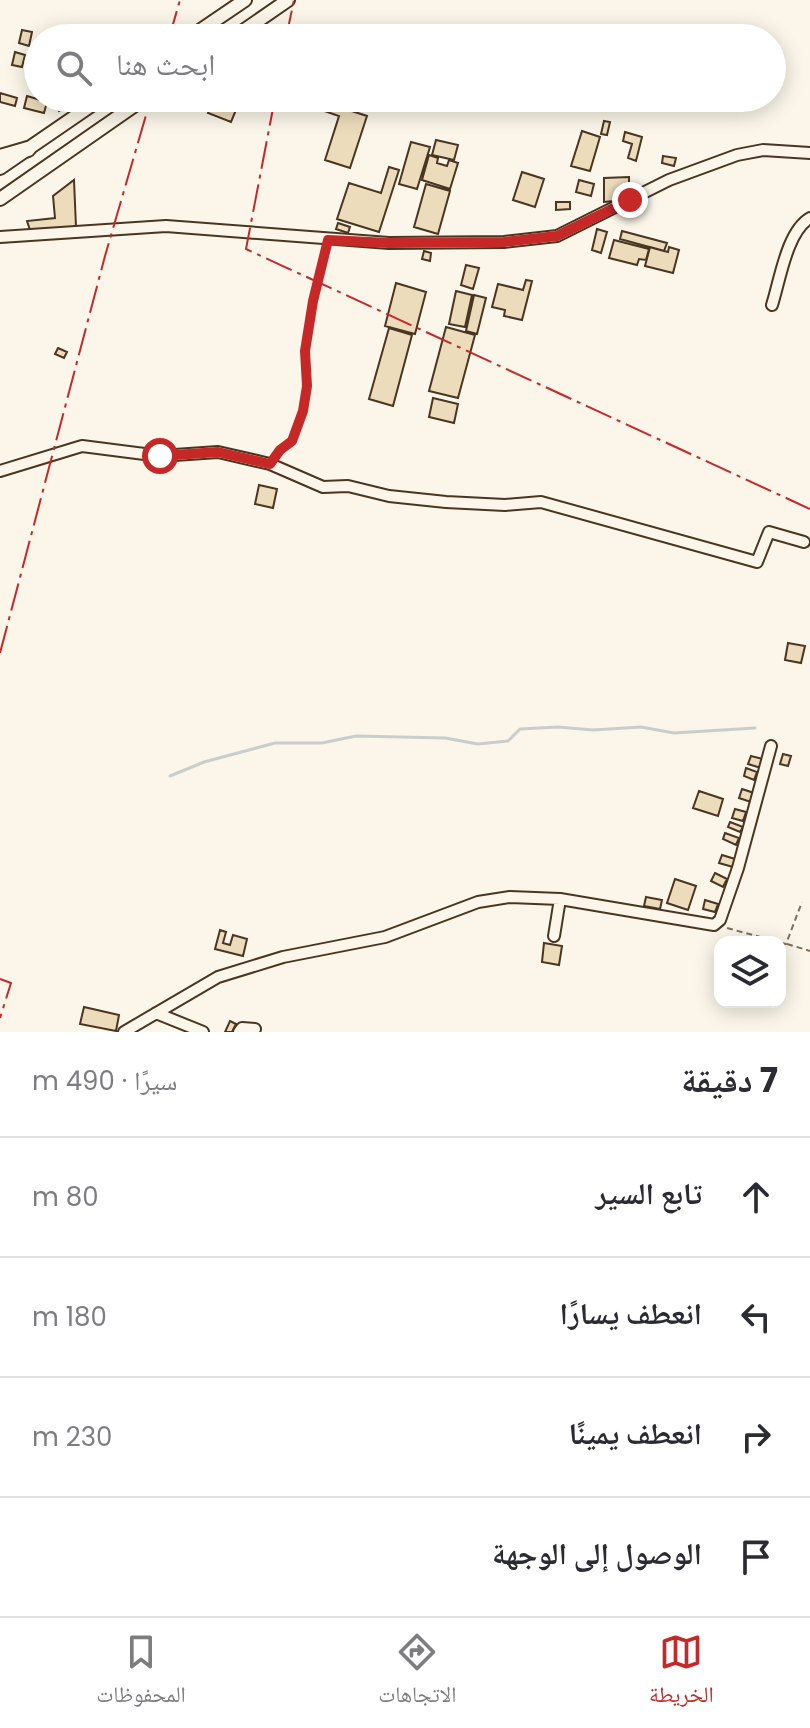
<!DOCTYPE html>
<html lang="ar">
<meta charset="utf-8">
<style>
body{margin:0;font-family:Poppins,"Noto Naskh Arabic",sans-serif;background:#f2f2f3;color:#2b2b33;direction:rtl}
.controls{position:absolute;right:24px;bottom:24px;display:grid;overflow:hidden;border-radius:16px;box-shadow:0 4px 20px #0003}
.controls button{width:72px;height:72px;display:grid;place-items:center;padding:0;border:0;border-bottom:2px solid #e1e1e2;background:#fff;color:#2b2b33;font:40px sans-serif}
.stop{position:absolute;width:24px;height:24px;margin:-18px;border:6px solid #c62828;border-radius:50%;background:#fff}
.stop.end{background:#c62828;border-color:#fff;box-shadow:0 2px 8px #0008}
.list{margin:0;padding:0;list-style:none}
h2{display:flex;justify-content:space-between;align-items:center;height:104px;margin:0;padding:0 32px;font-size:34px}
h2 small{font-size:26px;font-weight:400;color:#7c7c81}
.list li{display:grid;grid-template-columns:52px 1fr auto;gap:24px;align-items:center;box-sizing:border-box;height:120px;padding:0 32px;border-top:2px solid #e1e1e2}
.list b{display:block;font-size:30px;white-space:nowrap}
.list em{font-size:26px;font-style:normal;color:#7c7c81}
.icon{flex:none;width:44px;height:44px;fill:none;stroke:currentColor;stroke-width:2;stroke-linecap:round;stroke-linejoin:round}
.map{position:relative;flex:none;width:810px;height:1032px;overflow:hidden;direction:ltr}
.search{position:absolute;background:#fff;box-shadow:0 4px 20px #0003;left:24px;right:24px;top:24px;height:88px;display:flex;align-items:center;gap:20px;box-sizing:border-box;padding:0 28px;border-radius:44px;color:#7c7c81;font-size:30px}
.sheet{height:584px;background:#fff}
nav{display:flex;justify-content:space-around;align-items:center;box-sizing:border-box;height:112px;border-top:2px solid #e1e1e2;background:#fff;font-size:22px;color:#7c7c81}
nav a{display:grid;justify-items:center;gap:4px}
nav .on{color:#c62828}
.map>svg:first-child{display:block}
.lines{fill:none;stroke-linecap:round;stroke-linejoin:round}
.stream{stroke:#c9cecd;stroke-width:3}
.building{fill:#ecdcbc;stroke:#4a3520;stroke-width:2}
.minor-casing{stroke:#4a3520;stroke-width:14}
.major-casing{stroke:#4a3520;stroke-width:16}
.highway-casing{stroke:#4a3520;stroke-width:18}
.path{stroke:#7f6f5c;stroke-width:2;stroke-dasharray:6 4;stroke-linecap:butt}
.minor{stroke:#fbf6e9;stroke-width:10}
.major{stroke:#fbf6e9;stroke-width:12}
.highway{stroke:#fbf6e9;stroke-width:14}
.power{stroke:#c62828;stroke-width:2;stroke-dasharray:28 6 4 6;stroke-linecap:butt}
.route{stroke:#c62828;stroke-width:10}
</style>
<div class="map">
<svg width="810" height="1032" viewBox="0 0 810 1032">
<rect width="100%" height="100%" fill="#fbf6e9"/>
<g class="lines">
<path class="stream" d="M 170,776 L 204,762 L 275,743 L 322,743 L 356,736 L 445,738 L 478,744 L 508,741 L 520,729 L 558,727 L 593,730 L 641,727 L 674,733 L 755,728"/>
</g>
<path class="building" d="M 22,30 L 32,32 L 29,46 L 19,43 Z
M 15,52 L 25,55 L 22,67 L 12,65 Z
M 0,93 L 17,98 L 15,106 L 0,102 Z
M 27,96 L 47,102 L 44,113 L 24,108 Z
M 52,98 L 80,98 L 59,111 Z
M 214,98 L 241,98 L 231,122 L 208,113 Z
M 318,100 L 367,116 L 350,168 L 325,160 L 339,116 L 316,108 Z
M 604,121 L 610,122 L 607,135 L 601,134 Z
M 582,131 L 600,137 L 590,171 L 571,166 Z
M 625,132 L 642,137 L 636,161 L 628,158 L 632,144 L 623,141 Z
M 436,140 L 458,145 L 454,160 L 432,155 Z
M 411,142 L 430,147 L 417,189 L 399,184 Z
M 429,155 L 438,158 L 437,163 L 447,166 L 449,160 L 458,163 L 450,189 L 422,180 Z
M 663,156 L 676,158 L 674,166 L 662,163 Z
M 389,167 L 399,170 L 379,232 L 337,219 L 349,183 L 381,193 Z
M 522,172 L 544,179 L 535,207 L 513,200 Z
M 629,177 L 629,195 L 614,195 L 614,201 L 604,202 L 604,178 Z
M 74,180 L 76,227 L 30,230 L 27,221 L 55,218 L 53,196 Z
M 579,180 L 594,184 L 591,196 L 576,192 Z
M 426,184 L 450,191 L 438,234 L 414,227 Z
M 556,202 L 570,202 L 570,209 L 556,210 Z
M 338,223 L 350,227 L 348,233 L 336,229 Z
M 597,229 L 607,232 L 601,253 L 592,250 Z
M 622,231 L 667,243 L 664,251 L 620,239 Z
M 614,240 L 649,249 L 646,260 L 639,259 L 637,265 L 609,258 Z
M 650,247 L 668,252 L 669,247 L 679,250 L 673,273 L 645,266 Z
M 424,251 L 431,253 L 430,261 L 422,259 Z
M 466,265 L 479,268 L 473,289 L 461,285 Z
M 526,280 L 532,281 L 522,320 L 504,316 L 505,310 L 492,307 L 498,284 L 523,290 Z
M 396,283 L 426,292 L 415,334 L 385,326 Z
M 456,291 L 472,295 L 465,327 L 449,324 Z
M 474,295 L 486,298 L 477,334 L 466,331 Z
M 446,327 L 475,335 L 458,398 L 429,391 Z
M 389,328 L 412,335 L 393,406 L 369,399 Z
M 58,348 L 67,352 L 64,358 L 55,354 Z
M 433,398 L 458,404 L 454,423 L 429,417 Z
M 259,485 L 277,489 L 273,508 L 255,504 Z
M 788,643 L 805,646 L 801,663 L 785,660 Z
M 783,754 L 791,756 L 788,766 L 780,764 Z
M 751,756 L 763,759 L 761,768 L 748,764 Z
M 746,768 L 757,772 L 754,780 L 744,776 Z
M 742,789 L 754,793 L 751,802 L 739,798 Z
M 699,791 L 723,799 L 718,816 L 693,808 Z
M 735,809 L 746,812 L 743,821 L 732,818 Z
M 730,822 L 743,827 L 740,832 L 728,827 Z
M 725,833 L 739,838 L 736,845 L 723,839 Z
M 722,855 L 735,859 L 733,867 L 719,863 Z
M 715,873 L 727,879 L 723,887 L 711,881 Z
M 675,879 L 696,886 L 688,910 L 667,903 Z
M 646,897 L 662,900 L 660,909 L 644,906 Z
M 705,900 L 718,904 L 715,912 L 703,909 Z
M 220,930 L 226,932 L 223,943 L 230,945 L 233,935 L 247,939 L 243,956 L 215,949 Z
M 544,943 L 562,946 L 559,965 L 542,962 Z
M 84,1007 L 119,1015 L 116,1031 L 80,1024 Z
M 230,1021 L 236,1024 L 232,1032 L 225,1032 Z"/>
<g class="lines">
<defs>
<path id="minor" d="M 0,237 L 166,226 L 389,243 L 504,242 L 557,236 L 669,180 L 737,155 L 763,150 L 810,153
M 772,305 C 780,280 787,231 810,218
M 0,471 L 82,446 L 160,456 L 218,452 L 270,464 L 323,487 L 348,486 L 389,496 L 446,502 L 505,505 L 541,502 L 757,562 L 769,532 L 804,542
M 554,936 L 560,899
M 156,1013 L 203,1032
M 124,1032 L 218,977 L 283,957 L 385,937 L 478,902 L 510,897 L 560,899 L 714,925 L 720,920 L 738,868 L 771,746
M 239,1032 L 242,1028 L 255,1029"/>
<path id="major" d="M 189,38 L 245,0
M 233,38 L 288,0
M 0,168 L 102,98
M 0,199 L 145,98"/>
<path id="highway" d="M 0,157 L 28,149"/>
</defs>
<use href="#minor" class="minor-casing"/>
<use href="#major" class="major-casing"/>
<use href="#highway" class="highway-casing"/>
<path class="path" d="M 277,455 L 292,441 L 303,411 L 307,386 L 305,351 L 313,301 L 326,249
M 727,928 L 779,942
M 781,943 L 786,944 L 802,902
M 787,944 L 810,951"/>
<use href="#minor" class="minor"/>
<use href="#major" class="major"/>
<use href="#highway" class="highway"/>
<path class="power" d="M 169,38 L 180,0
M 286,38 L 294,0
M 275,98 L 246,249 L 810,509
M 0,653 L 105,256 L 151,98
M 0,979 L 11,983 L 0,1018"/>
</g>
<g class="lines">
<path class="route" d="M 160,456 L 218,452 L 270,464 L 280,450 L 292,441 L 303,411 L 307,386 L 305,351 L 313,301 L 328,240 L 389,243 L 504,242 L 557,236 L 630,200"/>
</g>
</svg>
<div class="controls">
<button><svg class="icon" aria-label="layers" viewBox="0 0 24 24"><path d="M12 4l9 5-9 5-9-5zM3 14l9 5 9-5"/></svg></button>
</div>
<div class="stop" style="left:160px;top:456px"></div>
<div class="stop end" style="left:630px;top:200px"></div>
<div class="search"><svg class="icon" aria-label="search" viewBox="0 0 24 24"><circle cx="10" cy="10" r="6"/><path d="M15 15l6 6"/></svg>ابحث هنا</div>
</div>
<section class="sheet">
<h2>7 دقيقة<small>سيرًا · 490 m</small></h2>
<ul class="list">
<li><svg class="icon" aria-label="ahead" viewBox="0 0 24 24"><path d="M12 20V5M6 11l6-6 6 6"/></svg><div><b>تابع السير</b></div><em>80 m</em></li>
<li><svg class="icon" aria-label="left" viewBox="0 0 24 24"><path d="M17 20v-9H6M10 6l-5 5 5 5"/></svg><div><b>انعطف يسارًا</b></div><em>180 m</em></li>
<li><svg class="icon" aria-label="right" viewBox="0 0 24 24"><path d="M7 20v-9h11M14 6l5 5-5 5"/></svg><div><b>انعطف يمينًا</b></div><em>230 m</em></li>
<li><svg class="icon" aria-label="arrive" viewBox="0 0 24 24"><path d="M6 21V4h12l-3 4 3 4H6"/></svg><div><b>الوصول إلى الوجهة</b></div></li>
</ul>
</section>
<nav>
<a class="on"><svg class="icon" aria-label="map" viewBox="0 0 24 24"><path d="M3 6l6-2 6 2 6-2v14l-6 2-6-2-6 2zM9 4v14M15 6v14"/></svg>الخريطة</a>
<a><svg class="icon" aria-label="directions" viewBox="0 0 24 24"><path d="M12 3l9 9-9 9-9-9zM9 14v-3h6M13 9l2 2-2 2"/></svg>الاتجاهات</a>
<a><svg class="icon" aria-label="saved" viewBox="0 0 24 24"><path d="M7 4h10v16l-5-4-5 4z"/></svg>المحفوظات</a>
</nav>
